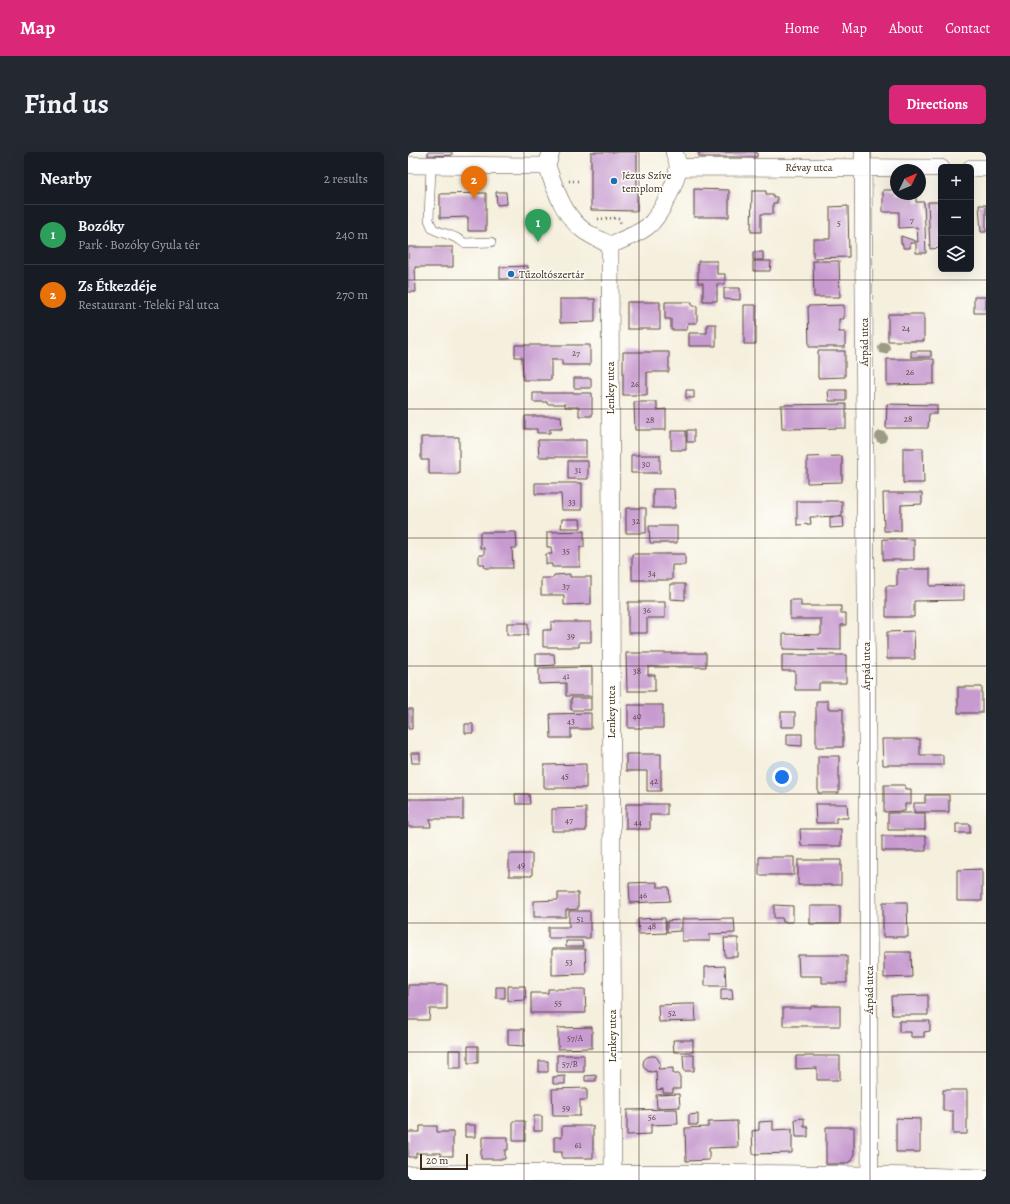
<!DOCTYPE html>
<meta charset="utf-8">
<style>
body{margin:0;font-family:Alegreya,serif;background:#242831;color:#f1f3f6}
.controls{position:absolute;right:12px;top:12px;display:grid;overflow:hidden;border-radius:6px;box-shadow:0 4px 16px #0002}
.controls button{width:36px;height:36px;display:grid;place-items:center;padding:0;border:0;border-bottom:1px solid #363941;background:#171b24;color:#f1f3f6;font:20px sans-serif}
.compass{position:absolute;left:482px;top:12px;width:36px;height:36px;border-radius:50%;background:#171b24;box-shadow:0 4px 16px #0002;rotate:46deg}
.scale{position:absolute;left:12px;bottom:10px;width:48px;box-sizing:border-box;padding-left:4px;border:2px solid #3b2a1e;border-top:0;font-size:11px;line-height:14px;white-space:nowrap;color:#3b2a1e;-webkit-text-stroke:3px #fdfcf7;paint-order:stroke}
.you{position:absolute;left:374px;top:625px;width:14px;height:14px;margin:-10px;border:3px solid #fff;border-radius:50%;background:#1a73e8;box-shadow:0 0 0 6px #1a73e833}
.badge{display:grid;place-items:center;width:26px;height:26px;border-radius:50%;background:#db2777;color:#fff;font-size:13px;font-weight:700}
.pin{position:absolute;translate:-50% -33px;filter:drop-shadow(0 1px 2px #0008)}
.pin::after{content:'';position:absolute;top:21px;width:14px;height:12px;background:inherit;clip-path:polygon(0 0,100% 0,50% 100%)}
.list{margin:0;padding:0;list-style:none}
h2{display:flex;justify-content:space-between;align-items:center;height:52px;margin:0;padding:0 16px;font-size:17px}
h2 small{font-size:13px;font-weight:400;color:#9ea1a6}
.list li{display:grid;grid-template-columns:26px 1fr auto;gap:12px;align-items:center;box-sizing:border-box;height:60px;padding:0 16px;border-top:1px solid #363941}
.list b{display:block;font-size:15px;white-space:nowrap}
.list p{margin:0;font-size:13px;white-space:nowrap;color:#9ea1a6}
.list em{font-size:13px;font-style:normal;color:#9ea1a6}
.icon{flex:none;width:22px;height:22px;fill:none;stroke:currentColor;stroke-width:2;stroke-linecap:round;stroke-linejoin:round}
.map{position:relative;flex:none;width:578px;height:1028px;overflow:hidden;border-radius:6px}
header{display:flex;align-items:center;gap:24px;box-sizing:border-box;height:56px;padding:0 20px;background:#db2777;color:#fff}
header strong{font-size:19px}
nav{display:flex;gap:22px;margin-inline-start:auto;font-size:14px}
.intro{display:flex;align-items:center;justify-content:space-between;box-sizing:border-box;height:96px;padding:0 24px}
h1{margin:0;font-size:28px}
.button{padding:10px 18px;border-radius:6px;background:#db2777;color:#fff;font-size:14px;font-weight:700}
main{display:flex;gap:24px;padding:0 24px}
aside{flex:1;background:#171b24;border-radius:6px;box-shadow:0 4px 16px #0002}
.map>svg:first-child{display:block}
.building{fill:#c79bd0}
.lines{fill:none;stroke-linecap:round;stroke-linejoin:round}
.lane-casing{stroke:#57483b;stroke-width:10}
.street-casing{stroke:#57483b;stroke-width:18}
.path{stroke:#57483b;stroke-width:2.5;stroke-dasharray:1 3;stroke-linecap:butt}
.lane{stroke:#fff;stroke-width:9}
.street{stroke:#fff;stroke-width:17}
.tree{fill:#9c9b84}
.grid{fill:none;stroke:#3b2a1e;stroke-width:1;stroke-opacity:0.55}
.poi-dot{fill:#1f6fb2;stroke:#fdfcf7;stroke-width:1.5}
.labels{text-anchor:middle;stroke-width:3;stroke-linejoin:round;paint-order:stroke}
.number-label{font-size:9px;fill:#5e464a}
.street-label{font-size:11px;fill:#3b2a1e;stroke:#fdfcf7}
.poi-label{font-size:11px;fill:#3b2a1e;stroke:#fdfcf7;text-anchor:start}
</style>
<header>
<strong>Map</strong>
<nav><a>Home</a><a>Map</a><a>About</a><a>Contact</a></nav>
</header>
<div class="intro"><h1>Find us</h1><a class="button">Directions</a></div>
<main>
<aside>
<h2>Nearby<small>2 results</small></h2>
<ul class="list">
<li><span class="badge" style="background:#2e9e5b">1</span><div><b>Bozóky</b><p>Park · Bozóky Gyula tér</p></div><em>240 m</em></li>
<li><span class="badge" style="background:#e8710a">2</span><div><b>Zs Étkezdéje</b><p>Restaurant · Teleki Pál utca</p></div><em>270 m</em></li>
</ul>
</aside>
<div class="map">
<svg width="578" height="1028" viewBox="0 0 578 1028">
<rect width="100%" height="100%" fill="#fdfcf7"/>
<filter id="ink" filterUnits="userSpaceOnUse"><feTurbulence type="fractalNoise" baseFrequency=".025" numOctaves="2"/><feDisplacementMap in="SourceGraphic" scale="8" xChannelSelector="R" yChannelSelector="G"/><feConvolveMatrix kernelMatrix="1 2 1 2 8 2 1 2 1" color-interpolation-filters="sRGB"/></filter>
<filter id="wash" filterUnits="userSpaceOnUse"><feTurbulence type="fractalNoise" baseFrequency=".012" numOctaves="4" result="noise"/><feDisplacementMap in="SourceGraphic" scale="16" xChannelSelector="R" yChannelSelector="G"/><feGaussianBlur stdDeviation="0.9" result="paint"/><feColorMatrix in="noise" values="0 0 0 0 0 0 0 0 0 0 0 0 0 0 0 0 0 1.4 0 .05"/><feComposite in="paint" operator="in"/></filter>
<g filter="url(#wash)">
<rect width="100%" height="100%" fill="#f5efdd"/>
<g id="blocks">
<path class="building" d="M 20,0 L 44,0 L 44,3 L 20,4 Z
M 183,0 L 229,0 L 229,59 L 183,58 Z
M 291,0 L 349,0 L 349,5 L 291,5 Z
M 286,37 L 321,38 L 321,65 L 286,65 Z
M 475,38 L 488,38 L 488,42 L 508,42 L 508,50 L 516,50 L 518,101 L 508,101 L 508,91 L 502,91 L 502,96 L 495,96 L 495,92 L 493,92 L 493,84 L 510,90 L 509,75 L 491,76 L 491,60 L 475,60 Z
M 344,39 L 358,39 L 358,42 L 365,42 L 365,45 L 369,45 L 369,51 L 365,51 L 365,62 L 353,62 L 353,80 L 343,80 Z
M 88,40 L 98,40 L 99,52 L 89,53 Z
M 78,41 L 78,79 L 60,79 L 60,65 L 32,66 L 32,42 Z
M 520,50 L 533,50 L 533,96 L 522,97 Z
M 571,53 L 578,53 L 578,80 L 573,80 Z
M 440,54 L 441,105 L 405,106 L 405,87 L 422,87 L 422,55 Z
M 0,95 L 45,95 L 45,115 L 7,115 L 8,140 L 0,140 Z
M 345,100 L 355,100 L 355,108 L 345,108 Z
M 290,109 L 309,109 L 309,122 L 317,122 L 317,132 L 309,132 L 309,149 L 295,149 L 295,131 L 290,131 Z
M 345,109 L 363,109 L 362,119 L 345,119 Z
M 405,109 L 431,109 L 432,145 L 406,145 Z
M 120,114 L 120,126 L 92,127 L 92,115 Z
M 316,136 L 332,136 L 332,148 L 316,147 Z
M 566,145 L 578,145 L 578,161 L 566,161 Z
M 152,147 L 187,147 L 187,170 L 152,171 Z
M 219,150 L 252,150 L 252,177 L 219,177 Z
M 257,150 L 284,150 L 284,154 L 289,154 L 289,171 L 280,171 L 279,178 L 263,178 L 263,167 L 257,167 Z
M 336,153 L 348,153 L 348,192 L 336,192 Z
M 436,153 L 436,167 L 431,167 L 431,180 L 437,180 L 437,195 L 401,195 L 400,154 Z
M 480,162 L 516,162 L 516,189 L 480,189 Z
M 299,172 L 308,172 L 308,194 L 281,194 L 281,181 L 299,181 Z
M 107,193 L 182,193 L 182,213 L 154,213 L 154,208 L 143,208 L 143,228 L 115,228 L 114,205 L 107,205 Z
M 410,199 L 437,199 L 437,225 L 410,226 Z
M 503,199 L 523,199 L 523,205 L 503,205 Z
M 215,200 L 261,200 L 261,220 L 239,220 L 239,243 L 215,243 Z
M 479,207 L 526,207 L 526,232 L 479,233 Z
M 166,226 L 183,226 L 183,236 L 166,236 Z
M 278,238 L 286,238 L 286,246 L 278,246 Z
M 420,238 L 438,238 L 438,249 L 421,249 Z
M 125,241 L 184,241 L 184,264 L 171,264 L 171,255 L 157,255 L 157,252 L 139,252 L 139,250 L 125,250 Z
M 226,250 L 249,250 L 249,258 L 258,257 L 258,278 L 227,278 Z
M 438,252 L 438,276 L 374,277 L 373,253 Z
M 479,252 L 529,253 L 529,262 L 521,262 L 520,276 L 478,276 Z
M 117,264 L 153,264 L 154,277 L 142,277 L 142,281 L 129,281 L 129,277 L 117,277 Z
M 279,278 L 286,278 L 286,290 L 279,290 Z
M 263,279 L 278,279 L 278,298 L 263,298 Z
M 13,285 L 51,285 L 51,322 L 21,322 L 21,308 L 13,308 Z
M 130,288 L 178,288 L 178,305 L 131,305 Z
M 495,296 L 515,296 L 516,331 L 495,331 Z
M 223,303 L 252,303 L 252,321 L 223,321 Z
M 434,304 L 434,330 L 399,331 L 399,305 Z
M 160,309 L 180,309 L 180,327 L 160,327 Z
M 127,331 L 174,331 L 174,358 L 154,358 L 153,342 L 127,342 Z
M 245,337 L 266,337 L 267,356 L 245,356 Z
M 475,341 L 514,341 L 514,352 L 493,353 L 493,379 L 476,379 Z
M 389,349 L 434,349 L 434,364 L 402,365 L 403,372 L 389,373 Z
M 218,356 L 238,356 L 238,381 L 218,381 Z
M 422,365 L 435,365 L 436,375 L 422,376 Z
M 154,367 L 172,367 L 173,376 L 153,376 Z
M 241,374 L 269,374 L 269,391 L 242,391 Z
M 176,379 L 176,395 L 172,395 L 172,415 L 144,415 L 144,412 L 138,412 L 138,402 L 144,402 L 143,395 L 139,395 L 139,380 Z
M 72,380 L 108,380 L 109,396 L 104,396 L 105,416 L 77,416 L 76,412 L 71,412 L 71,403 L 76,403 L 76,396 L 72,396 Z
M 475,387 L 506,387 L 506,408 L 475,408 Z
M 224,402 L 277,402 L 277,413 L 264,413 L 264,428 L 224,428 Z
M 489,417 L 522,417 L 522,434 L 556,433 L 556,448 L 506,449 L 506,465 L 478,465 L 478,434 L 489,434 Z
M 162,422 L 162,425 L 183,425 L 183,452 L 156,453 L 156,443 L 133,443 L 133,426 L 145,426 L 146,423 Z
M 262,432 L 277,432 L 277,448 L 262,447 Z
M 382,448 L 393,448 L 393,454 L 433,454 L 433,461 L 438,461 L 438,473 L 433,473 L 433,498 L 375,497 L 375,482 L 413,483 L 413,467 L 382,467 Z
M 220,450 L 257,450 L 257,466 L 239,466 L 239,481 L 220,481 Z
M 143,470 L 183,470 L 183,490 L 171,490 L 171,495 L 135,495 L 135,478 L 143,478 Z
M 99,471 L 120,471 L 120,483 L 99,483 Z
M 506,479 L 507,507 L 479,507 L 479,480 Z
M 218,501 L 298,501 L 298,515 L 240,515 L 240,523 L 247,523 L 247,539 L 219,539 Z
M 128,502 L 146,502 L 147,513 L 128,514 Z
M 374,503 L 438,503 L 438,531 L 411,531 L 411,538 L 387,538 L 387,519 L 374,519 Z
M 184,515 L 184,544 L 158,544 L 158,531 L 131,532 L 131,516 Z
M 550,535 L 574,535 L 574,561 L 550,561 Z
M 163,546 L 183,546 L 183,558 L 163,558 Z
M 408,549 L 420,549 L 420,557 L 435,557 L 435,595 L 408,595 Z
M 220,553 L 255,553 L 255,576 L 220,576 Z
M 0,557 L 4,557 L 4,577 L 0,577 Z
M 373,560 L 387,560 L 387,575 L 373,575 Z
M 183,561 L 183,577 L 163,577 L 163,586 L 143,586 L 142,562 Z
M 57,572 L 65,572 L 65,581 L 57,581 Z
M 379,582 L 394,582 L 394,594 L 379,593 Z
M 474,587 L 512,587 L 512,603 L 535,603 L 535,613 L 475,613 Z
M 3,601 L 12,601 L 12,611 L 4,611 Z
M 218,602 L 253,602 L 253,639 L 239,639 L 239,619 L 218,619 Z
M 410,604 L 431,604 L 431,641 L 410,641 Z
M 178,612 L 178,636 L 136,636 L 136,613 Z
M 476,633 L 497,633 L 497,637 L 503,637 L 503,652 L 497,652 L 497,659 L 476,660 Z
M 107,642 L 121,642 L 122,652 L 108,652 Z
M 517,643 L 541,643 L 541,660 L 506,660 L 506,651 L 517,651 Z
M 0,647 L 55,647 L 55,667 L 22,667 L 23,675 L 0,675 Z
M 218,652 L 259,652 L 259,663 L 242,663 L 242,677 L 218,677 Z
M 407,652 L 439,652 L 440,666 L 428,666 L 428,671 L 408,671 Z
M 178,656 L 178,679 L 144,679 L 144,657 Z
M 480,661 L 517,661 L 517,678 L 480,678 Z
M 548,672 L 562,672 L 562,681 L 548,681 Z
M 392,677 L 433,677 L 433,694 L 393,694 Z
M 474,684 L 518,684 L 518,699 L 474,699 Z
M 101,702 L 124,702 L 124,724 L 101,724 Z
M 351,705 L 386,705 L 386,723 L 351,723 Z
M 390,708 L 433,708 L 433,733 L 390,733 Z
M 574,717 L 574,749 L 549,749 L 549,718 Z
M 249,730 L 249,735 L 261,735 L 262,749 L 222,751 L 221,731 Z
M 150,741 L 170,741 L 170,757 L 158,758 L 158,765 L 126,765 L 126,749 L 150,748 Z
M 475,750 L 499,750 L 500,785 L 475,785 Z
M 366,753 L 385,754 L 385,770 L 375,770 L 374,766 L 366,766 Z
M 402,754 L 432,754 L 432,772 L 402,772 Z
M 161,759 L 182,759 L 182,786 L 140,786 L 140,775 L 161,775 Z
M 257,766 L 258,781 L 231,782 L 230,767 Z
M 326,766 L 327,781 L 302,782 L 302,789 L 274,789 L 274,767 Z
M 271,768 L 272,779 L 259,780 L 259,769 Z
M 316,786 L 330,786 L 330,805 L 317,805 Z
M 158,789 L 174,789 L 175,795 L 158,795 Z
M 144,797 L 177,797 L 178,822 L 144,823 Z
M 476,800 L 503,800 L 504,825 L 476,826 Z
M 390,803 L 439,803 L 439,831 L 414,831 L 414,824 L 391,824 Z
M 317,814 L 318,834 L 297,834 L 297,815 Z
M 0,833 L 39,833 L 39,857 L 22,857 L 21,868 L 0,868 Z
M 100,834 L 117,834 L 118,848 L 100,849 Z
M 88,835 L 97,835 L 97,846 L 88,846 Z
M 140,837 L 177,837 L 178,861 L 123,861 L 123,841 L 140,841 Z
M 313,837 L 324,837 L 325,847 L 313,848 Z
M 520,843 L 520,863 L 484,863 L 483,844 Z
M 278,852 L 287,852 L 288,869 L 251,870 L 250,853 Z
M 403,854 L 432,854 L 432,874 L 375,874 L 375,856 L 403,856 Z
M 491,869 L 522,869 L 522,879 L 516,880 L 516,885 L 503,885 L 503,880 L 491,880 Z
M 184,875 L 184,896 L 150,897 L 150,876 Z
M 100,877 L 116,877 L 116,894 L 100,893 Z
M 265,888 L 285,888 L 285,900 L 266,900 Z
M 60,894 L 70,894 L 70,911 L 60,911 Z
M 41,898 L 53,898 L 53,916 L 41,916 Z
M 149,903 L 176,903 L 176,920 L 149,920 Z
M 275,903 L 286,903 L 286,919 L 276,919 Z
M 243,904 L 247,904 L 250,907 L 252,911 L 250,917 L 265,916 L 265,922 L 272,922 L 272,937 L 265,937 L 265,941 L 255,941 L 255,937 L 249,938 L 248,919 L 244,920 L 240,919 L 236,916 L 235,912 L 236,908 L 239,905 Z
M 388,904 L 432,904 L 432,928 L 409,928 L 409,916 L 388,917 Z
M 131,909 L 140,909 L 140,920 L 131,920 Z
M 188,923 L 188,929 L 177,929 L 177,924 Z
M 157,924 L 157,932 L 145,932 L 145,925 Z
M 179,936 L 179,948 L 172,948 L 172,964 L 145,964 L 144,937 Z
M 535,938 L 559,938 L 559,982 L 545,982 L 545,959 L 535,959 Z
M 271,942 L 272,955 L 249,956 L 248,943 Z
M 269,957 L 270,972 L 243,973 L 243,982 L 219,983 L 219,958 Z
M 290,962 L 290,973 L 281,973 L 281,963 Z
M 126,964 L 134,964 L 134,979 L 126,979 Z
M 396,966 L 396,975 L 400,975 L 400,985 L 388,985 L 387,967 Z
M 488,966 L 512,967 L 512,1000 L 488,1000 Z
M 105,969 L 117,969 L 117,989 L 105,989 Z
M 329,969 L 330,995 L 301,996 L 301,1008 L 278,1009 L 277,976 L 300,975 L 300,970 Z
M 365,969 L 365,978 L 384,977 L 384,1001 L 345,1002 L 344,979 L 351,978 L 351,970 Z
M 57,973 L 67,973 L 67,985 L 57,985 Z
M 12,974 L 29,974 L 29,980 L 45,980 L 45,1004 L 33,1004 L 33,1001 L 8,1001 L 8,1005 L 0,1005 L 0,980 L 12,980 Z
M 154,974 L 185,974 L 185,1006 L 154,1006 L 154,1000 L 146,1000 L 146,985 L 154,985 Z
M 418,975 L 446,975 L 446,1002 L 443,1009 L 437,1012 L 418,1012 Z
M 74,985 L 100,985 L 100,998 L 97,998 L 97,1007 L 73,1007 L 73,998 L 74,998 Z"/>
</g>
</g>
<g filter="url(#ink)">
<use href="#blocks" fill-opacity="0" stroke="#57483b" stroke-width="1"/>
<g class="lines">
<defs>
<path id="lane" d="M 23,13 L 21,68 L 25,77 C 35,82 48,83 56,91 L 83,90"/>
<path id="street" d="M 143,0 L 139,14 C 147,36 155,63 175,78 C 183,84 193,88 202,93 C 214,88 228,83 239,75 C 251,66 269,31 270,15 C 270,11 268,5 266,0
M 455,0 L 462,1028
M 0,13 L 139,14
M 270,15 L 533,16
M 563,16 L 578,16
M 202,93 L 205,1028
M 0,1022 C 193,1020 385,1020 578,1026"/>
</defs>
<use href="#lane" class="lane-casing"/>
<use href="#street" class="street-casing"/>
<path class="path" d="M 161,29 L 173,29
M 190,67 L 206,66 L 211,67 L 213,72"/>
<use href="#lane" class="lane"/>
<use href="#street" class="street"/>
</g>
<g class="tree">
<circle cx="476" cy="196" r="6"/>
<circle cx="473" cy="285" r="6"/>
</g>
</g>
<path class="grid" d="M 116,0 L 116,1028M 231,0 L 231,1028M 347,0 L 347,1028M 462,0 L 462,1028M 0,128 L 578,128M 0,257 L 578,257M 0,386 L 578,386M 0,514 L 578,514M 0,642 L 578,642M 0,771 L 578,771M 0,900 L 578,900"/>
<g class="poi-dot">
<circle cx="206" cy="29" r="4"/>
<circle cx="103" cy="122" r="4"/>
</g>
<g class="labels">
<g class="number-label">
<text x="504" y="71">7</text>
<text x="431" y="74">5</text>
<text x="498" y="179">24</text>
<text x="168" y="204">27</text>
<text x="502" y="223">26</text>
<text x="227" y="235">26</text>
<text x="500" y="270">28</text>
<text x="242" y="271">28</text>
<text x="238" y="315">30</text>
<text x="170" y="321">31</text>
<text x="164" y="353">33</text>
<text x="228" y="372">32</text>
<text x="158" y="402">35</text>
<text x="244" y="424">34</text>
<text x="158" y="437">37</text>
<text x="239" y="461">36</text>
<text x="163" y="487">39</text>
<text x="229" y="522">38</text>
<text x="158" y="527">41</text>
<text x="229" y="567">40</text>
<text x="163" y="572">43</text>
<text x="157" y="627">45</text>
<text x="246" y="632">42</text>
<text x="161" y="671">47</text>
<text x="230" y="673">44</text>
<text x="113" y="716">49</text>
<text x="235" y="746">46</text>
<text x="172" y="770">51</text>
<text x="244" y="777">48</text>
<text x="161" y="813">53</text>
<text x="150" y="854">55</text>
<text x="264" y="864">52</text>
<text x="167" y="889">57/A</text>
<text x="162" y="915">57/B</text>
<text x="158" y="959">59</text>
<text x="244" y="968">56</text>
<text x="170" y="996">61</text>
</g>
<g class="street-label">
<text x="401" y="19">Révay utca</text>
<text transform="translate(456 190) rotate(-90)" y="4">Árpád utca</text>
<text transform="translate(202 236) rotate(-90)" y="4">Lenkey utca</text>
<text transform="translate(458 514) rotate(-90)" y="4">Árpád utca</text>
<text transform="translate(203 560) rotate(-90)" y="4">Lenkey utca</text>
<text transform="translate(461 838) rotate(-90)" y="4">Árpád utca</text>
<text transform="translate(204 884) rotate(-90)" y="4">Lenkey utca</text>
</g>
<g class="poi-label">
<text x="214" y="27">Jézus Szíve<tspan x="214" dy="13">templom</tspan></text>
<text x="111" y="126">Tűzoltószertár</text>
</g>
</g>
</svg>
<div class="controls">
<button>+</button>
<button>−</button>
<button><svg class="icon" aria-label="layers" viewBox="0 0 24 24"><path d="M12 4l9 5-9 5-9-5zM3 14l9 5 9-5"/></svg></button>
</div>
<svg class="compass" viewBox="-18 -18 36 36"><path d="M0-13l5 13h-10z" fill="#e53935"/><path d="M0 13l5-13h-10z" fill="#9ea1a6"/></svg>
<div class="scale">20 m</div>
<div class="you"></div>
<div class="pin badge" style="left:130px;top:90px;background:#2e9e5b">1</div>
<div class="pin badge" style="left:66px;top:47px;background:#e8710a">2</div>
</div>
</main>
